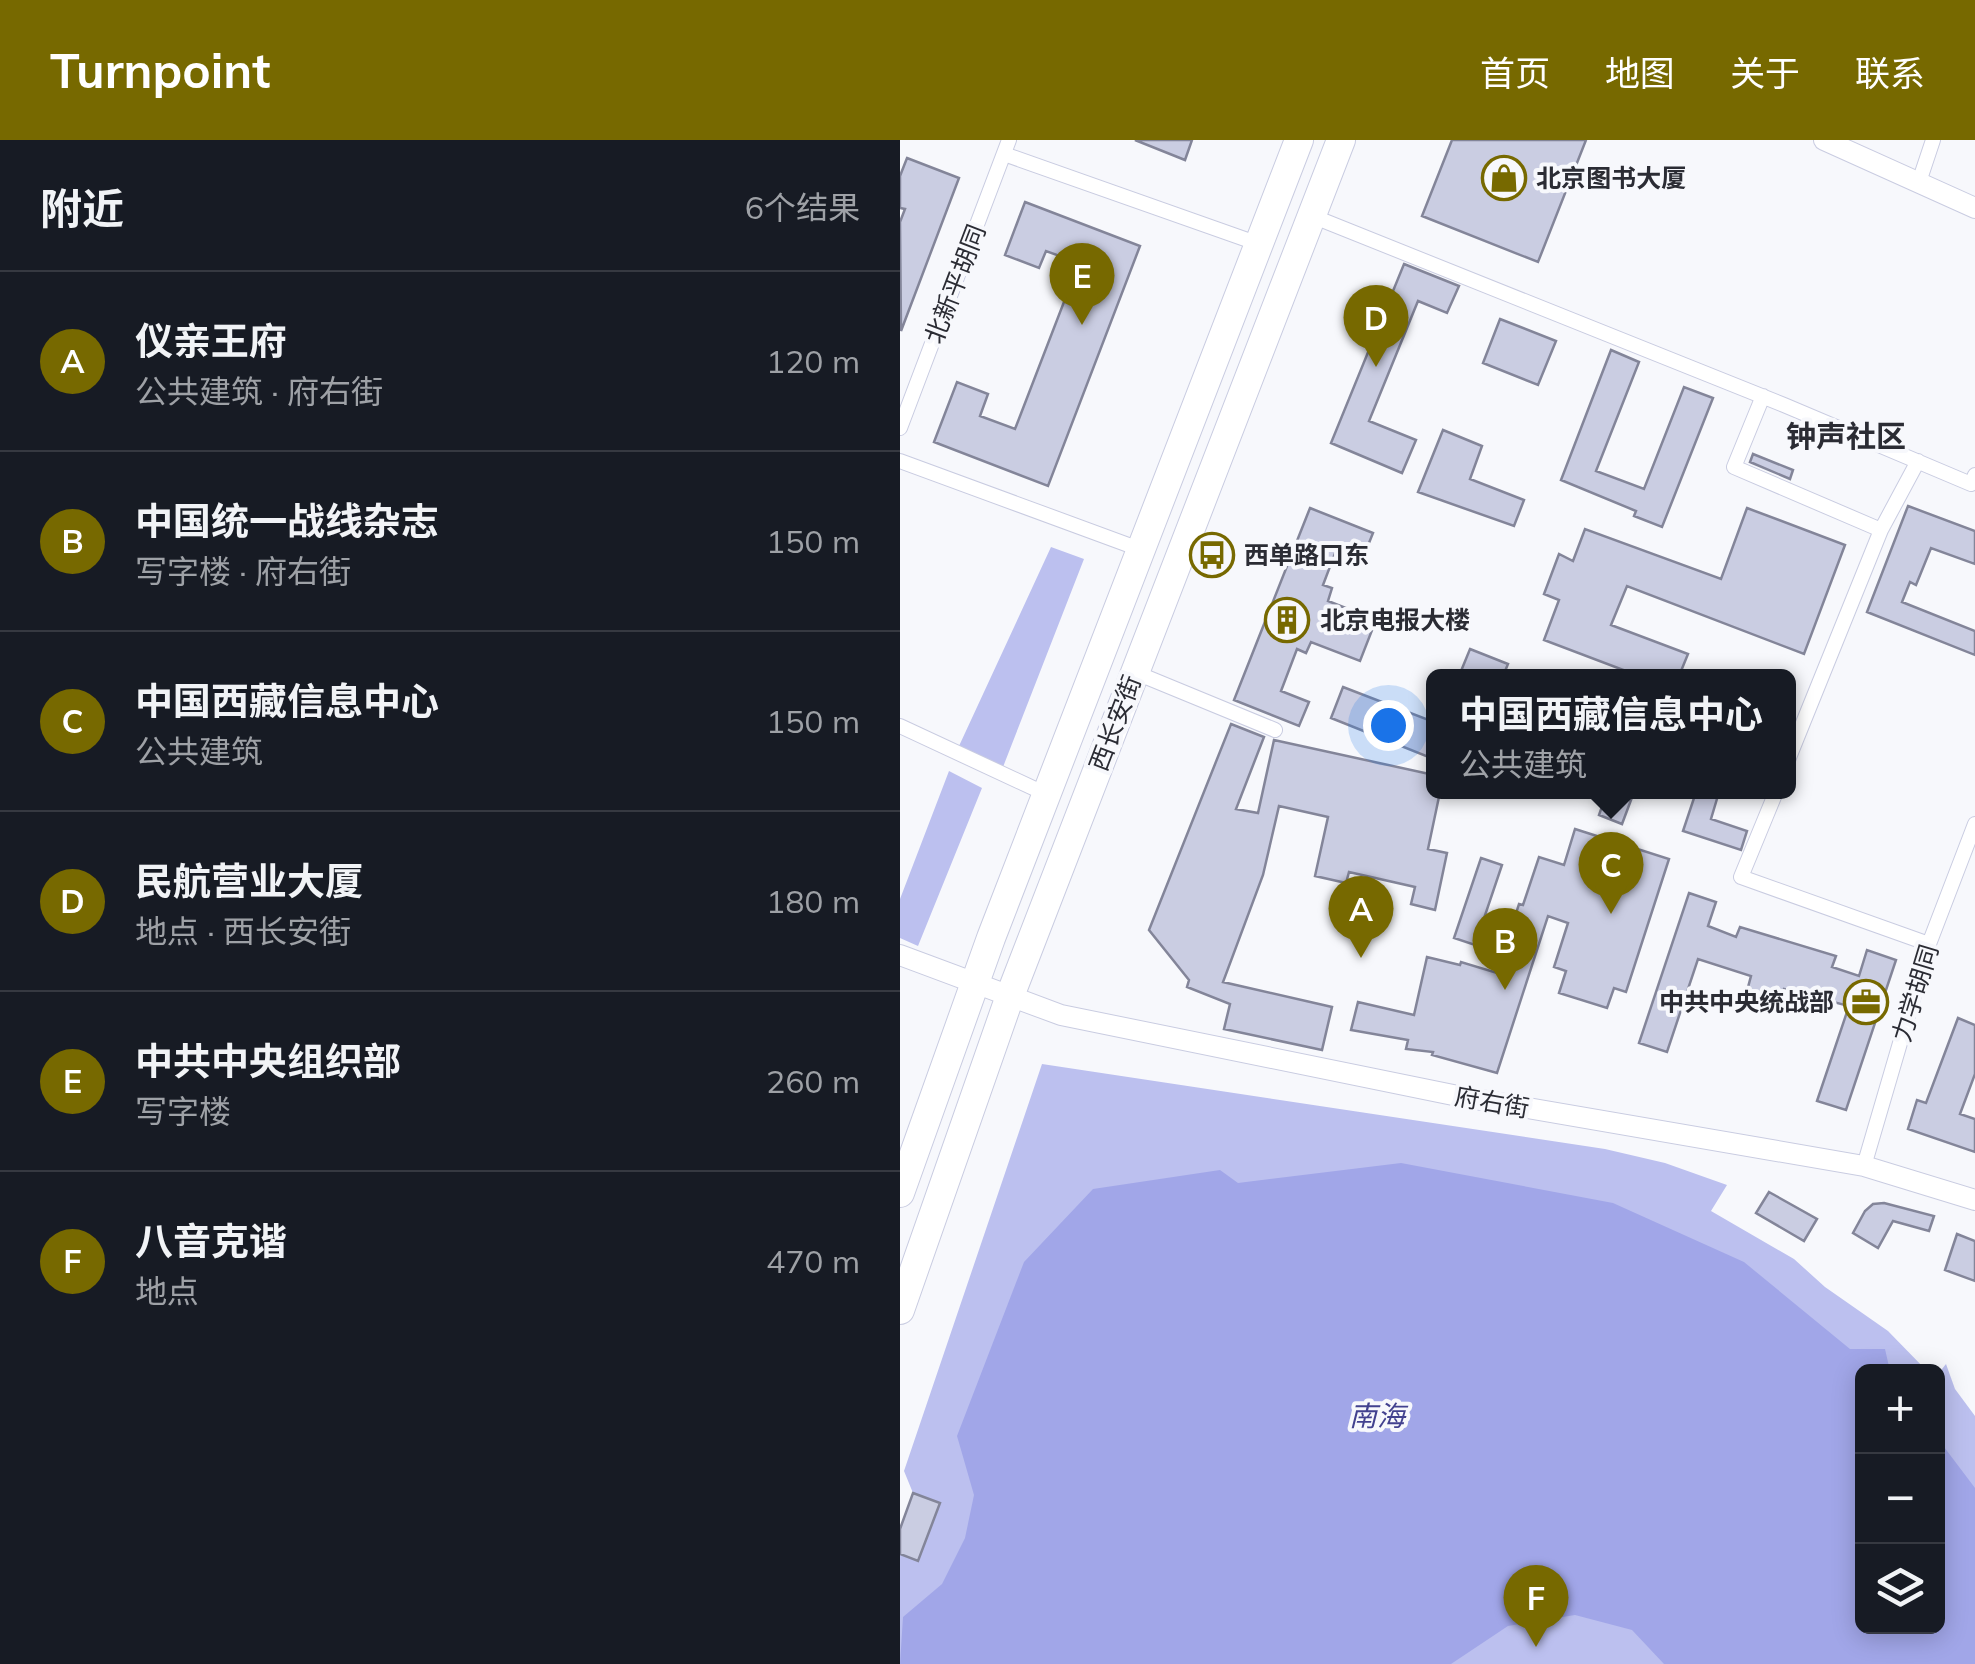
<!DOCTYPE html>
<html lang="zh">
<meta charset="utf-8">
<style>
body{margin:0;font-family:Mulish,"Noto Sans SC",sans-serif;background:#242831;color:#f1f3f6}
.controls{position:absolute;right:30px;bottom:30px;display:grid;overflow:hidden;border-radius:15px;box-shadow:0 5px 25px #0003}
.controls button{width:90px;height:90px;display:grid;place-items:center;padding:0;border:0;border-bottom:2px solid #363941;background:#171b24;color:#f1f3f6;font:50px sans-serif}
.you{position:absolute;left:488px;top:585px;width:35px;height:35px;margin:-25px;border:8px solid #fff;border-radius:50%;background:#1a73e8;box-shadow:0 0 0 15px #1a73e833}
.badge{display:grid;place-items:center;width:65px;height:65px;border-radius:50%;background:#776900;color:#fff;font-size:32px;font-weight:700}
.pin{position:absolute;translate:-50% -82px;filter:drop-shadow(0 2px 5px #0008)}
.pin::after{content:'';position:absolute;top:52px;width:35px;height:30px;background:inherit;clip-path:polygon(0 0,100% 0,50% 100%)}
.popup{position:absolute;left:526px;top:529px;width:370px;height:130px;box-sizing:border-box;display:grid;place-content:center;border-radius:15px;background:#171b24;filter:drop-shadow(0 2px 8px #0005);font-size:32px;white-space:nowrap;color:#9ea1a6}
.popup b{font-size:38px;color:#f1f3f6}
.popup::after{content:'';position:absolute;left:50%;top:100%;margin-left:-20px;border:20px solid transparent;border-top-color:#171b24}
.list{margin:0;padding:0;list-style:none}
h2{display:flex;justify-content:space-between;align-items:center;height:130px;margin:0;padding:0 40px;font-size:42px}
h2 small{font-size:32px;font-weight:400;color:#9ea1a6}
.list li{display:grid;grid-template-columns:65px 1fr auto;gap:30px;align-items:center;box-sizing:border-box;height:180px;padding:0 40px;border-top:2px solid #363941}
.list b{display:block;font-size:38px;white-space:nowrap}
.list p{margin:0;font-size:32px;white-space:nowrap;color:#9ea1a6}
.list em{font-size:32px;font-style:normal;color:#9ea1a6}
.icon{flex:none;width:55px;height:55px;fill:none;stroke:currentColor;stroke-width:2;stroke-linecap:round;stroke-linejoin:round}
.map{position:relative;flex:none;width:1075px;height:1524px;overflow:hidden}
header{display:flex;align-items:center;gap:60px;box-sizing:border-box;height:140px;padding:0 50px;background:#776900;color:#fff}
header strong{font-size:48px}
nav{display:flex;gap:55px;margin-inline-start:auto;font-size:35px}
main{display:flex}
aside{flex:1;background:#171b24}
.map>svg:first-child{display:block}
.green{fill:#bcc0ef}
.water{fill:#a1a6e8}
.building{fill:#cacde2;stroke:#838599;stroke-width:2.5}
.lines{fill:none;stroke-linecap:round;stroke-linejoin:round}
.street-casing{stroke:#c9cce1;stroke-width:16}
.secondary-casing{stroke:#c9cce1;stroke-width:22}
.highway-casing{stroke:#c9cce1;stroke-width:30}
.street{stroke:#fff;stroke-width:14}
.secondary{stroke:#fff;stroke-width:20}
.highway{stroke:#fff;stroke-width:28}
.labels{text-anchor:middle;stroke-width:8;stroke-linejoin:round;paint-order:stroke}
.poi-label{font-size:25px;font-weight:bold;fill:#2b2c34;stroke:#f7f8fc;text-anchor:start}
.street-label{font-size:25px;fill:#2b2c34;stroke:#f7f8fc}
.water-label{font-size:28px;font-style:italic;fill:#42418f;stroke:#f7f8fc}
.quarter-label{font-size:30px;font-weight:bold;fill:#2b2c34;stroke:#f7f8fc}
</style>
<header>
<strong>Turnpoint</strong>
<nav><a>首页</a><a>地图</a><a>关于</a><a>联系</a></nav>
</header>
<main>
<aside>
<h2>附近<small>6个结果</small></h2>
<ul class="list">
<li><span class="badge">A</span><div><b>仪亲王府</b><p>公共建筑 · 府右街</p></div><em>120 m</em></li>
<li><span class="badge">B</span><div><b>中国统一战线杂志</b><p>写字楼 · 府右街</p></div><em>150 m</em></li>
<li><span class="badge">C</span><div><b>中国西藏信息中心</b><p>公共建筑</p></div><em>150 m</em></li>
<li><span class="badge">D</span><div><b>民航营业大厦</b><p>地点 · 西长安街</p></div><em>180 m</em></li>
<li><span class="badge">E</span><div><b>中共中央组织部</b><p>写字楼</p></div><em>260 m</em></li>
<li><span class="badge">F</span><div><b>八音克谐</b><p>地点</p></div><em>470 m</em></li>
</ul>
</aside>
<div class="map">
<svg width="1075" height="1524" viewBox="0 0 1075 1524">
<rect width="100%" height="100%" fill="#f7f8fc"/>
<path class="green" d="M 151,407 L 184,419 L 103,627 L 59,606 Z
M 49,631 L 82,648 L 18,806 L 0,798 L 0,759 Z
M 142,924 L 705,1009 L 765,1023 L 827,1045 L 811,1071 L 894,1119 L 925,1147 L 988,1191 L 1027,1231 L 962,1232 L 962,1486 L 1038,1486 L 1038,1234 L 1046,1224 L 1055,1249 L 1075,1276 L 1075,1524 L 0,1524 L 0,1389 L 13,1353 L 4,1331 Z"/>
<path class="water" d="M 501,1023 L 713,1063 L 844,1122 L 950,1209 L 985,1209 L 990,1231 L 962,1232 L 962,1486 L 1038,1486 L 1038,1299 L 1075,1348 L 1075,1524 L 764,1524 L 732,1490 L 675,1475 L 608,1486 L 551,1524 L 0,1524 L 3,1477 L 42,1444 L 65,1398 L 74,1355 L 57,1296 L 124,1122 L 193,1049 L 320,1030 L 338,1043 Z"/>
<path class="building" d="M 235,0 L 292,0 L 285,20 Z
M 552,0 L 686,0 L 638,122 L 522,76 Z
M 7,18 L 59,38 L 1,191 L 0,82 L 5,69 L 0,68 L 0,36 Z
M 125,62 L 240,106 L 148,346 L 34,302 L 57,242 L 88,254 L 80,276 L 115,289 L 179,123 L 146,111 L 139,128 L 105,115 Z
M 504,124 L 559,146 L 547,173 L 518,161 L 469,281 L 516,300 L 502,333 L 431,303 Z
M 600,179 L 656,201 L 638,245 L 583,223 Z
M 711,210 L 739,222 L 696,331 L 744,349 L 784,247 L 813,258 L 762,387 L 734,376 L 736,371 L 661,340 Z
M 543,290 L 582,306 L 570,339 L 624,360 L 614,386 L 518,352 Z
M 853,314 L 893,330 L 890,339 L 850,322 Z
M 1008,366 L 1075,391 L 1075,424 L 1031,408 L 1016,445 L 1010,442 L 1002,462 L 1075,491 L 1075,515 L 967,472 Z
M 410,368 L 473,393 L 463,418 L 437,408 L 423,445 L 432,448 L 428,461 L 476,480 L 460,521 L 411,502 L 406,513 L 397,509 L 381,551 L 409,562 L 399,586 L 334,560 Z
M 847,368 L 945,405 L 904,514 L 727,446 L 711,485 L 788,514 L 779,536 L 739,536 L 644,500 L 659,460 L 644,454 L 659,414 L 673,421 L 685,389 L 821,439 Z
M 570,509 L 608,524 L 603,536 L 559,536 Z
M 443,547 L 534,582 L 531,618 L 431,578 Z
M 331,584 L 364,597 L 336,669 L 358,673 L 374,600 L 534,635 L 534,652 L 540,652 L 528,709 L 547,713 L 535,770 L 511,764 L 515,747 L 449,732 L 446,743 L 415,736 L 428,677 L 379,666 L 363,735 L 323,842 L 432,867 L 422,910 L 324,889 L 330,864 L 287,847 L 289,840 L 249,790 Z
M 707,652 L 734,652 L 722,684 L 699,675 Z
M 796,652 L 819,652 L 811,679 L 847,691 L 841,710 L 783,691 Z
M 675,689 L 769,719 L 726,852 L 714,848 L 707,868 L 659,853 L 666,831 L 654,827 L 668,783 L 648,776 L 597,933 L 532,915 L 533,912 L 506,909 L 508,900 L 451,890 L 458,862 L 514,875 L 527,817 L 560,825 L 561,822 L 597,833 L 619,764 L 623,765 L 639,717 L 664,725 Z
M 581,718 L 602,725 L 575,805 L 554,798 Z
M 789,753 L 816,762 L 808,786 L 836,797 L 840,787 L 936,816 L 932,827 L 959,836 L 967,810 L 996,820 L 946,970 L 917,961 L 949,866 L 884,849 L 880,861 L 847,851 L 851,836 L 798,819 L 767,912 L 739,903 Z
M 1058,878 L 1075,885 L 1075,934 L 1060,974 L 1075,979 L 1075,1012 L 1008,989 L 1017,960 L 1026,963 Z
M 869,1052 L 917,1079 L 904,1101 L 856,1073 Z
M 984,1063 L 1034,1076 L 1029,1091 L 993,1081 L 978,1108 L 953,1093 L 965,1071 L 973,1064 Z
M 1057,1094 L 1075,1101 L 1075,1141 L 1045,1130 Z
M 13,1353 L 40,1363 L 18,1421 L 0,1414 L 0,1389 Z"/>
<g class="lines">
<defs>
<path id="street" d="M 104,14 L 359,104
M 1019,42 L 1033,0
M 412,76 L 884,265 L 1071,344 L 1075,335
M 863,256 L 834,327 L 981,390
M 0,288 L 109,0
M 0,321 L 242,410
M 234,532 L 375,590
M 0,586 L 146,654
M 888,620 L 981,390 L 1018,321
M 876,652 L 841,737 L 1029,804
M 964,1026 L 1029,804 L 1075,684"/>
<path id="secondary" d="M 924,0 L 1075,68
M 0,815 L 161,875 L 558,956 L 964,1026 L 1075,1060"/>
<path id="highway" d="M 0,1053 L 91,798 L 399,0
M 0,1170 L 110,856 L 441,0"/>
</defs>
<use href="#street" class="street-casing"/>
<use href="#secondary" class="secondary-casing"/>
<use href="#highway" class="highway-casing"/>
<use href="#street" class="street"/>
<use href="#secondary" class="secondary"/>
<use href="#highway" class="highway"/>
</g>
<defs>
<symbol id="shop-ring" viewBox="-11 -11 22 22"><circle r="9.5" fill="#f7f8fc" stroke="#776900" stroke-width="1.5"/><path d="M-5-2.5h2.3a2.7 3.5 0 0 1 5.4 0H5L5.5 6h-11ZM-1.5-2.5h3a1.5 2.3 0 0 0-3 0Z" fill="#776900"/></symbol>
<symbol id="bus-ring" viewBox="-11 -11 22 22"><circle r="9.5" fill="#f7f8fc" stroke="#776900" stroke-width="1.5"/><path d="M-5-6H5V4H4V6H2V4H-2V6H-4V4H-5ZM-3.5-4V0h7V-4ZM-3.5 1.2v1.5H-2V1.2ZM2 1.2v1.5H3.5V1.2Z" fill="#776900"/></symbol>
<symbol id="building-ring" viewBox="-11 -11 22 22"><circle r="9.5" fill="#f7f8fc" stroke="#776900" stroke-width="1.5"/><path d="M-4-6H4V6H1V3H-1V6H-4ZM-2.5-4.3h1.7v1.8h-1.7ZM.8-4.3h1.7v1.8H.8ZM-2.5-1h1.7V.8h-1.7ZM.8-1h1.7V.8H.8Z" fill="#776900"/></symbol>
<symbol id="office-ring" viewBox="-11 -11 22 22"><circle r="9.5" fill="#f7f8fc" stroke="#776900" stroke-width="1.5"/><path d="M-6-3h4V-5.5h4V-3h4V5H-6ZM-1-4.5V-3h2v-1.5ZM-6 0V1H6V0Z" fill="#776900"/></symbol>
</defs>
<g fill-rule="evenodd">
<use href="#shop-ring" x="579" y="13" width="50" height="50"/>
<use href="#bus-ring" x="287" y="390" width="50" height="50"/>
<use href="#building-ring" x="362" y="455" width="50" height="50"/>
<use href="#office-ring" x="941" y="837" width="50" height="50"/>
</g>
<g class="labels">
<g class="poi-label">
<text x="636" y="47">北京图书大厦</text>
<text x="344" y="424">西单路口东</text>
<text x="420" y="489">北京电报大楼</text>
<text x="934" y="871" text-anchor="end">中共中央统战部</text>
</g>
<g class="street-label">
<text transform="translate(55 144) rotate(-69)" y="9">北新平胡同</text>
<text transform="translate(215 583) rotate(-69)" y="9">西长安街</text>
<text transform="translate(1015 853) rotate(-73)" y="9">力学胡同</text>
<text transform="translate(592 962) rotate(10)" y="9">府右街</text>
</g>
<g class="water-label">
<text x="477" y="1286">南海</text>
</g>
<g class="quarter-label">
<text x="946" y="307">钟声社区</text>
</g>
</g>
</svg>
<div class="controls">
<button>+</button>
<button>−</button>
<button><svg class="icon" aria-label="layers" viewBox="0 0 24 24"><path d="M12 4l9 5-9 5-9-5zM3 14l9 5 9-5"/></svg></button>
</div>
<div class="you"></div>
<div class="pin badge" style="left:461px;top:818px">A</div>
<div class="pin badge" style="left:605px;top:850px">B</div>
<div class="pin badge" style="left:711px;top:774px">C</div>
<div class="popup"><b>中国西藏信息中心</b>公共建筑</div>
<div class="pin badge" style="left:476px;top:227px">D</div>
<div class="pin badge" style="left:182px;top:185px">E</div>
<div class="pin badge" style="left:636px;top:1507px">F</div>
</div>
</main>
